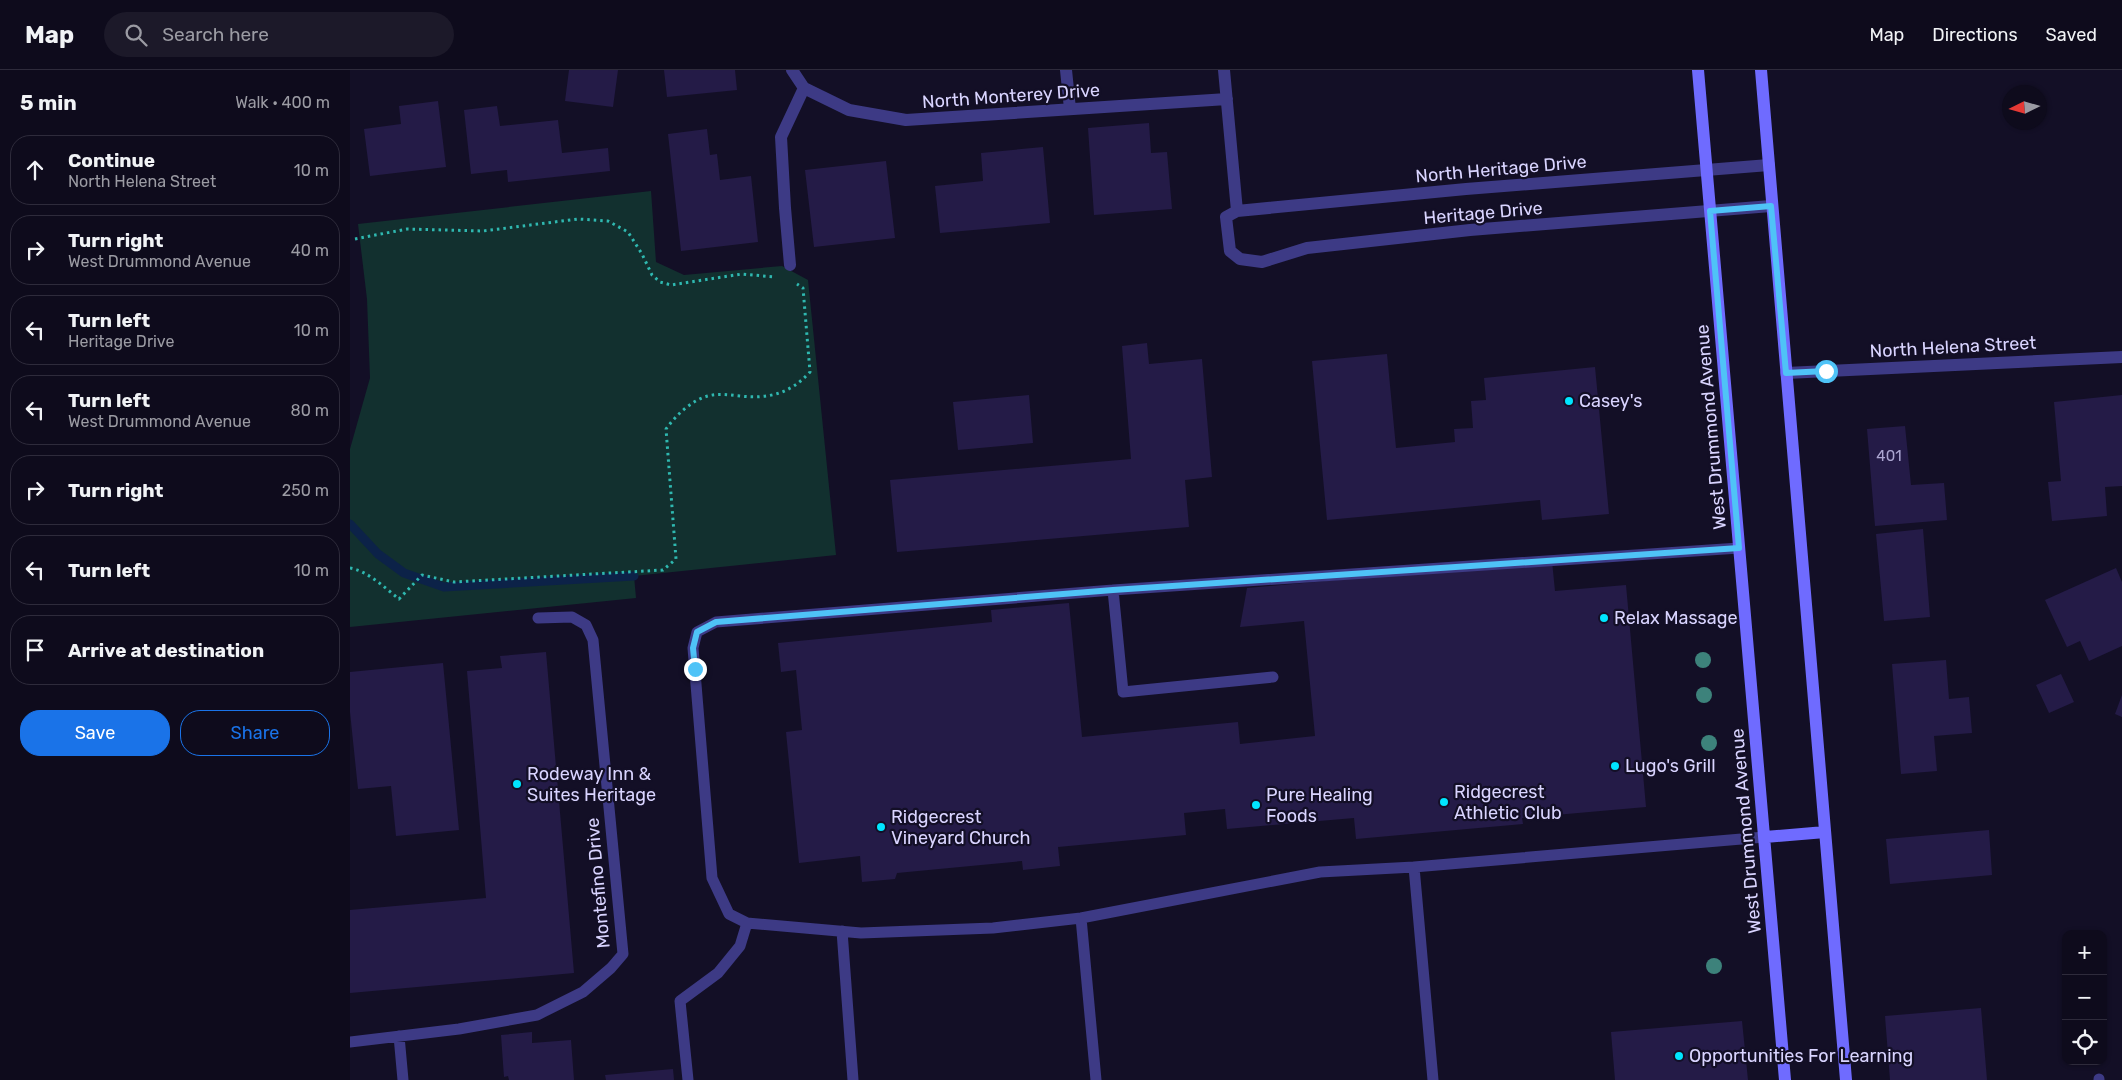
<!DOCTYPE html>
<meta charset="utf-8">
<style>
body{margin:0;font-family:Rubik,sans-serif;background:#1c1929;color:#f1f3f6}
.controls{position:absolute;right:15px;bottom:15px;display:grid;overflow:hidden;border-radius:10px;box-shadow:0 1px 4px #0004}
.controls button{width:45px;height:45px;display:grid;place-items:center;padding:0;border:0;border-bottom:1px solid #2e2b3b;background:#0e0b1c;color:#f1f3f6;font:25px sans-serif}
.compass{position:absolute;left:1652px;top:15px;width:45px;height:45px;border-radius:50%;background:#0e0b1c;box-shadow:0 1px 4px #0004;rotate:265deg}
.stop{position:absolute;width:15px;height:15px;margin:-11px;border:4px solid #4fc3f7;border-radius:50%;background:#fff}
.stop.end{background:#4fc3f7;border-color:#fff;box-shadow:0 1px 5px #0008}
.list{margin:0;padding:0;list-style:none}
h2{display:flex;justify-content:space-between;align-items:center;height:65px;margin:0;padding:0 20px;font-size:21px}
h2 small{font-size:16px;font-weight:400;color:#9b9ba3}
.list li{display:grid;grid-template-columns:32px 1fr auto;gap:15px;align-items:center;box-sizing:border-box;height:70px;margin:0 10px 10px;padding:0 10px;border:1px solid #2e2b3b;border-radius:20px}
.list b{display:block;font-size:19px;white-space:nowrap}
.list p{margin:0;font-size:16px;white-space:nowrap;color:#9b9ba3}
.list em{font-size:16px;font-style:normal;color:#9b9ba3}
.actions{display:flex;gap:10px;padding:15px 20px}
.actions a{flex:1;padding:11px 0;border:1px solid #1a73e8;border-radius:20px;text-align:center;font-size:18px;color:#1a73e8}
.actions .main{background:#1a73e8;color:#fff}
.icon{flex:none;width:28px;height:28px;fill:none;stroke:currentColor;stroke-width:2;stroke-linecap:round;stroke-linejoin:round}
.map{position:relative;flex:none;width:1772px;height:1010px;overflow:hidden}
header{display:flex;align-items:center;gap:30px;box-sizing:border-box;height:70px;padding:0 25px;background:#0e0b1c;border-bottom:1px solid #2e2b3b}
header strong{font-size:24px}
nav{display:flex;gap:28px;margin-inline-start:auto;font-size:18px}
.search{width:350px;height:45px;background:#1c1929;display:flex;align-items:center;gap:12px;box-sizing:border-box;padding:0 18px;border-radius:28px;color:#9b9ba3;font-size:19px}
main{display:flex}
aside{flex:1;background:#0e0b1c}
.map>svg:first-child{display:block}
.green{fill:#12302f}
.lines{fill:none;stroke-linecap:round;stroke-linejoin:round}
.stream{stroke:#0c2248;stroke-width:9}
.building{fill:#241b47}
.path{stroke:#2fb8b0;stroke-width:3;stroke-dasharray:2.5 4;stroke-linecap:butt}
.lane{stroke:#3d3a85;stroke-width:11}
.street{stroke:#3d3a85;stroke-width:12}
.secondary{stroke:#6f6bff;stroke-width:12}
.tree{fill:#3d827b}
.route{stroke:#4fc3f7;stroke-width:6}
.poi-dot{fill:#00e5ff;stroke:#130f26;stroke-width:2}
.labels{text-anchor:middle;stroke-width:4.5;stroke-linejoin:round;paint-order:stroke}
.number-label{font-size:15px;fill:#aca6d1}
.street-label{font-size:18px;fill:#d9d4ff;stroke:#130f26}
.poi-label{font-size:18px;fill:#d9d4ff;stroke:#130f26;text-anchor:start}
</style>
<header>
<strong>Map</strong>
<div class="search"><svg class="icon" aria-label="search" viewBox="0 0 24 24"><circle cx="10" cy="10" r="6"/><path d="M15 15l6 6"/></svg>Search here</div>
<nav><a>Map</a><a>Directions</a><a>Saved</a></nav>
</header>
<main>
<aside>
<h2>5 min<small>Walk · 400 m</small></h2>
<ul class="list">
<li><svg class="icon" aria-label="ahead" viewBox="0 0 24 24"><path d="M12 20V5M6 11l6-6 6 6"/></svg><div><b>Continue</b><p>North Helena Street</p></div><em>10 m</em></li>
<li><svg class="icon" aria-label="right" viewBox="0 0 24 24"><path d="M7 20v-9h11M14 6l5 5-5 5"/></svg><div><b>Turn right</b><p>West Drummond Avenue</p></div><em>40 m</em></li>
<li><svg class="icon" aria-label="left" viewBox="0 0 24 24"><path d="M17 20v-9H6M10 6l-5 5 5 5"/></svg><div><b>Turn left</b><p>Heritage Drive</p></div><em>10 m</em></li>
<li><svg class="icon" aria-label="left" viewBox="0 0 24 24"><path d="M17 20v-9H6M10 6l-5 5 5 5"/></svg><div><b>Turn left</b><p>West Drummond Avenue</p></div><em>80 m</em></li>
<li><svg class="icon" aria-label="right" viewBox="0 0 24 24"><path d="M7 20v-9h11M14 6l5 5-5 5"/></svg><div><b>Turn right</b></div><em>250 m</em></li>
<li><svg class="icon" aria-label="left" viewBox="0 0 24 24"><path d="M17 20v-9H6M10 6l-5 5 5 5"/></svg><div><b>Turn left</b></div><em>10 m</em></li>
<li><svg class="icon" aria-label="arrive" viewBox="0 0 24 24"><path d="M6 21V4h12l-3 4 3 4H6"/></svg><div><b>Arrive at destination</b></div></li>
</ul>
<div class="actions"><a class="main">Save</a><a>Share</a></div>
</aside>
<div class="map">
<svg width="1772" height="1010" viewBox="0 0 1772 1010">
<rect width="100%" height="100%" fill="#130f26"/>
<path class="green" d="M 301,121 L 306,192 L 334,205 L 432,196 L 458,210 L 486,485 L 284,506 L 286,528 L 0,557 L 0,379 L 20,308 L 17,229 L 8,154 Z"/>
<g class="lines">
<path class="stream" d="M 0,454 L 28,484 L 54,503 L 94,517 L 284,506"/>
</g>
<path class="building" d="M 219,0 L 268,0 L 263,37 L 215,31 Z
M 314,0 L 385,0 L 387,20 L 317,27 Z
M 88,31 L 96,97 L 20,106 L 14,59 L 51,54 L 49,36 Z
M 147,36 L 150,56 L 208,50 L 212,83 L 258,78 L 260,101 L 158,112 L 157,100 L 121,104 L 114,40 Z
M 799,53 L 801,83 L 817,82 L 822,139 L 744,145 L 738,58 Z
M 357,59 L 360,85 L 367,84 L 370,110 L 401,106 L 408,172 L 331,181 L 318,64 Z
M 693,77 L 700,153 L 590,163 L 585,116 L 633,111 L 631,83 Z
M 536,91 L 545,168 L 464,177 L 455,100 Z
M 797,273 L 799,294 L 852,289 L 862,407 L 835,410 L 839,457 L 547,482 L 540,410 L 781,389 L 772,276 Z
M 1037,284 L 1046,378 L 1105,372 L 1104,359 L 1123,358 L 1121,331 L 1136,330 L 1134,308 L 1245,297 L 1259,444 L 1192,450 L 1190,430 L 977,450 L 962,291 Z
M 679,325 L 683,373 L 608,380 L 603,332 Z
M 1772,325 L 1772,416 L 1755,417 L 1757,446 L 1702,451 L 1698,412 L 1711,411 L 1704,332 Z
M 1555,356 L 1561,415 L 1594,413 L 1597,450 L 1525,456 L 1517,359 Z
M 1573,459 L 1580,547 L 1534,551 L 1526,464 Z
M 1202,491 L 1205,521 L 1276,515 L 1296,737 L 1172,748 L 1173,754 L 1006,769 L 1004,748 L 877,759 L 875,739 L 834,743 L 836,765 L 708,777 L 710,796 L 673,800 L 672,791 L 547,803 L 545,809 L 512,812 L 510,786 L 449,793 L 436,662 L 452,660 L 446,600 L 431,602 L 428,573 L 642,552 L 641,540 L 719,533 L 732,667 L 888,652 L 890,674 L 965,666 L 954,551 L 890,557 L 897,518 Z
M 1766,498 L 1772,512 L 1772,576 L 1739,591 L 1730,571 L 1717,577 L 1695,530 Z
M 196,582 L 224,903 L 0,923 L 0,840 L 136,828 L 117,601 L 152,598 L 150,586 Z
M 1596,590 L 1599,629 L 1619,627 L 1622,663 L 1584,666 L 1587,701 L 1551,704 L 1542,594 Z
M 93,593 L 109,760 L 46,766 L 41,716 L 8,719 L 0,642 L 0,602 Z
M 1711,604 L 1724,632 L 1699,643 L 1686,615 Z
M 1772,625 L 1772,647 L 1765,644 Z
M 1639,760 L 1642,805 L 1540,814 L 1536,769 Z
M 1631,938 L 1637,1010 L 1540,1010 L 1535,946 Z
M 1392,951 L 1398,1010 L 1265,1010 L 1261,962 Z
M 182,962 L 182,973 L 221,970 L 224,1010 L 159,1010 L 158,1006 L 154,1007 L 151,965 Z
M 323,999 L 324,1010 L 256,1010 L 255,1005 Z"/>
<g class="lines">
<path class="path" d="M 5,169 L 57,159 L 133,161 L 228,149 L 258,151 L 278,162 L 292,184 L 302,205 L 310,212 L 321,215 L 392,204 L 424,207
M 0,498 C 18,501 35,518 49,529 L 72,505 L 104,512 L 313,500 L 326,489 L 316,359 C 326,345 342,330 358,326 C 368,323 379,325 390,326 C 418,329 440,324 460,302 L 453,218 L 447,214"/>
<path class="lane" d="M 1389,478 L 763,520 L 366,552 L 347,562 L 343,578 L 362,808 L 379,844 L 397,853 L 511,863 L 643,858 L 731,848 L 970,802 L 1064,797 L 1415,767
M 763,520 L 773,622 L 923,607
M 1064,797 L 1083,1010
M 731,848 L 746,1010
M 492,861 L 503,1010
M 49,966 L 53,1010
M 0,972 L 109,959 L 187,945 L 233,922 L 261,898 L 273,884 L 243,570 L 236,555 L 222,547 L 188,548
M 1749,1009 L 1749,1010
M 338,1010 L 330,931 L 368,903 L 390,876 L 397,853"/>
<path class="street" d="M 442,0 L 454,18 L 499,40 L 556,50 L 877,29
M 716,0 L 720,39
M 874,0 L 887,141
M 1419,95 L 1116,119 L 887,141 L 876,147 L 880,181 L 890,189 L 912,192 L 957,178 L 1120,160 L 1421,136
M 440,195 L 435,138 L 431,67 L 454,18
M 1436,303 L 1772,287"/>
<path class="secondary" d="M 1348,0 L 1435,1010
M 1411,0 L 1496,1010
M 1415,767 L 1475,762"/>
</g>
<g class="tree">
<circle cx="1353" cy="590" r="8"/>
<circle cx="1354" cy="625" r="8"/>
<circle cx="1359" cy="673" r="8"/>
<circle cx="1364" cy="896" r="8"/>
</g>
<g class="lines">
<path class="route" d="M 345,599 L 343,578 L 347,562 L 366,552 L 763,520 L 1389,478 L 1360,141 L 1421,136 L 1436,303 L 1476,301"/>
</g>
<g class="poi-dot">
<circle cx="1219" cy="331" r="5"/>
<circle cx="1254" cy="548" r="5"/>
<circle cx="1265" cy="696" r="5"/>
<circle cx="167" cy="714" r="5"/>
<circle cx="1094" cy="732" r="5"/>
<circle cx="906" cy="735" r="5"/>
<circle cx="531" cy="757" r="5"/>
<circle cx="1329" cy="986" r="5"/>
</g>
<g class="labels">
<g class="number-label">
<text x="1539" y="391">401</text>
</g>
<g class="street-label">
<text transform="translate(661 26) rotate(-4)" y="6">North Monterey Drive</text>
<text transform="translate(1151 99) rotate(-5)" y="6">North Heritage Drive</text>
<text transform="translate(1133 143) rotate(-5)" y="6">Heritage Drive</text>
<text transform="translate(1603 277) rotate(-3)" y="6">North Helena Street</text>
<text transform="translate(1361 357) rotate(-95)" y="6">West Drummond Avenue</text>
<text transform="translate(1396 761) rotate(-95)" y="6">West Drummond Avenue</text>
<text transform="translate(248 813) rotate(-95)" y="6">Montefino Drive</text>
</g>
<g class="poi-label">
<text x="1229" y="337">Casey's</text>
<text x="1264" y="554">Relax Massage</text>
<text x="1275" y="702">Lugo's Grill</text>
<text x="177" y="710">Rodeway Inn &amp;<tspan x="177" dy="21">Suites Heritage</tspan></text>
<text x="1104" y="728">Ridgecrest<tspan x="1104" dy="21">Athletic Club</tspan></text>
<text x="916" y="731">Pure Healing<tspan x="916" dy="21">Foods</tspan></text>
<text x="541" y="753">Ridgecrest<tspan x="541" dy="21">Vineyard Church</tspan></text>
<text x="1339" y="992">Opportunities For Learning</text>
</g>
</g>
</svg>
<div class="controls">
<button>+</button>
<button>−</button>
<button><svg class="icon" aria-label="locate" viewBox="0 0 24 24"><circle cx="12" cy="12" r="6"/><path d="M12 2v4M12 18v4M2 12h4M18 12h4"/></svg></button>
</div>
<svg class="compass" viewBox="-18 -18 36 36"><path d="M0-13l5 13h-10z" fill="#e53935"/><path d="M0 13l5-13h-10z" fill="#9b9ba3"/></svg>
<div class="stop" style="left:1476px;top:301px"></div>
<div class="stop end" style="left:345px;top:599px"></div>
</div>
</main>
